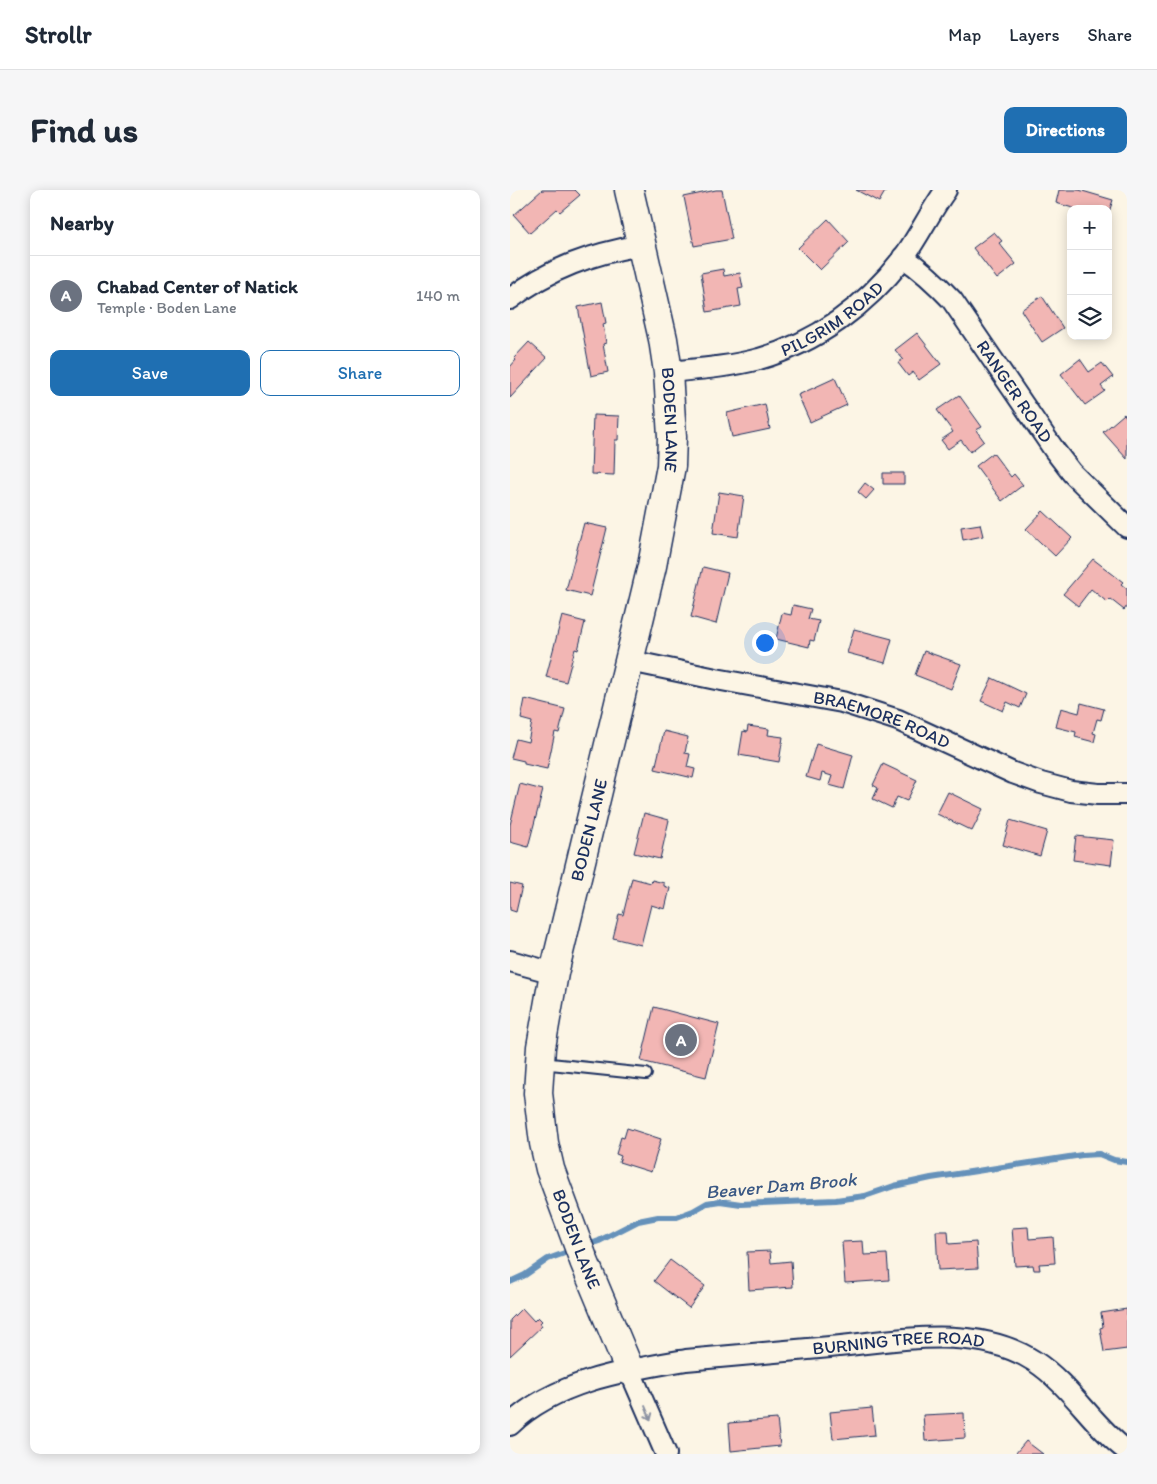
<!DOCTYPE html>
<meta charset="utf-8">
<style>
body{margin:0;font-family:Itim,sans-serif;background:#f6f6f7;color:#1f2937}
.controls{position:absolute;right:15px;top:15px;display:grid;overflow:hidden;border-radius:10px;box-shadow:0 2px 12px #0003}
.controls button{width:45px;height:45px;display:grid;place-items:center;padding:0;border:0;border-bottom:1px solid #e0e1e3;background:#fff;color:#1f2937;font:25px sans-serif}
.you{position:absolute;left:254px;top:452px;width:18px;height:18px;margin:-12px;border:4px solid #fff;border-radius:50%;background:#1a73e8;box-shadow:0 0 0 8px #1a73e833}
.badge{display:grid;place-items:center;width:32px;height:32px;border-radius:50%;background:#1f6fb2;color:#fff;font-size:16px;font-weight:700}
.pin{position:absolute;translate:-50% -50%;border:2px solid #fff;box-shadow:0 1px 5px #0006}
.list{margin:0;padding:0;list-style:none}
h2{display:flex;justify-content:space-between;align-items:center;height:65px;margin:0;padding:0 20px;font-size:21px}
h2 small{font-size:16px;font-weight:400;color:#747a83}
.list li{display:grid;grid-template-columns:32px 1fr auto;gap:15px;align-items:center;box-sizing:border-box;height:80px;padding:0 20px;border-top:1px solid #e0e1e3}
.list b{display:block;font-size:19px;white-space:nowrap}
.list p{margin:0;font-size:16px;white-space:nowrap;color:#747a83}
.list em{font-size:16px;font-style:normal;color:#747a83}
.actions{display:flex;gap:10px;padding:15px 20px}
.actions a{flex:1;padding:11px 0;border:1px solid #1f6fb2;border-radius:10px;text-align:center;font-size:18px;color:#1f6fb2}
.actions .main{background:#1f6fb2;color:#fff}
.icon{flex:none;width:28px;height:28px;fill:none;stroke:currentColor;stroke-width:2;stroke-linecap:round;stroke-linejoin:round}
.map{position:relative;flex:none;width:617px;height:1264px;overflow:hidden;border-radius:10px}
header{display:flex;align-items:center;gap:30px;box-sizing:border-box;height:70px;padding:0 25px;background:#fff;border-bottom:1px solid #e0e1e3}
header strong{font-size:24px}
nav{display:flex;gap:28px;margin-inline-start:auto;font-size:18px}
.intro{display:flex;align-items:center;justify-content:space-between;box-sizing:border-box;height:120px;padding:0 30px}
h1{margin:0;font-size:35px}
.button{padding:12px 22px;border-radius:10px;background:#1f6fb2;color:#fff;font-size:18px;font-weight:700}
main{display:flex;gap:30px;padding:0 30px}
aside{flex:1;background:#fff;border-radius:10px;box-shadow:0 2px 12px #0003}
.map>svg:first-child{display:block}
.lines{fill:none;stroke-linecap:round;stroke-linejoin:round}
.stream{stroke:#6591ba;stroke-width:6}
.building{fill:#f2b6b4;stroke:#1b2f5e}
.lane-casing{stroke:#1b2f5e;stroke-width:14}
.street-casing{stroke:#1b2f5e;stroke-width:24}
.secondary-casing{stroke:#1b2f5e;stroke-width:31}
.lane{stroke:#fcf5e5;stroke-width:10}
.street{stroke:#fcf5e5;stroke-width:20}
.secondary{stroke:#fcf5e5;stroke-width:28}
.oneway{stroke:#8c92a2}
.labels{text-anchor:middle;stroke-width:5;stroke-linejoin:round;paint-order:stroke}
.street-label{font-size:18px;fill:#1b2f5e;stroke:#fcf5e5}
.water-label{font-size:19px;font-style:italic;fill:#3a5884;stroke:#fcf5e5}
</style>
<header>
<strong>Strollr</strong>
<nav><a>Map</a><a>Layers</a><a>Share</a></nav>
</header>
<div class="intro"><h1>Find us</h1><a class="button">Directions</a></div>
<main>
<aside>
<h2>Nearby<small></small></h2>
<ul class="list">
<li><span class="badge" style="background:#6b7280">A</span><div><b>Chabad Center of Natick</b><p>Temple · Boden Lane</p></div><em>140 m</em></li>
</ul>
<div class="actions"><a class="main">Save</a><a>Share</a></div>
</aside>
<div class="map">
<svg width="617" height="1264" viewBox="0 0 617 1264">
<rect width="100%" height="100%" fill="#fcf5e5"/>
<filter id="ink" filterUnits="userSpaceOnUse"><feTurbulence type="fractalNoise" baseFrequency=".02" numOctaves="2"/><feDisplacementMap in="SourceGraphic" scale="10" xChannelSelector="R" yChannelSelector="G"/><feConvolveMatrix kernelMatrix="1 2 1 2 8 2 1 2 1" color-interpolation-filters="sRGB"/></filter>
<g filter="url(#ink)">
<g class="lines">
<path class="stream" d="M 75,1056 L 89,1051 L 128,1031 L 148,1027 L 167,1027 L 183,1021 L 197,1013 L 210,1011 L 231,1014 L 326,1010 L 355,1006 L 384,996 L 421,988 L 572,965 L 589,964 L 604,970 L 617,972
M 0,1092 L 15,1085 L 38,1069 L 63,1060"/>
</g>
<path class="building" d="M 32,0 L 65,0 L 70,5 L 50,22 L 47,19 L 20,43 L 4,25 Z
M 206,0 L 212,0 L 222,49 L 184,56 L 174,7 Z
M 346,0 L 376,0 L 369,12 Z
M 549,0 L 569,0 L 603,10 L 598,25 L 598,19 L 566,19 L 546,13 Z
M 318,29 L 339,52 L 310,80 L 288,58 Z
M 484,42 L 492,51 L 489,53 L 506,74 L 487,89 L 463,58 Z
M 213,79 L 214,86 L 230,83 L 233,98 L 228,99 L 231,116 L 197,122 L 191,83 Z
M 532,106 L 553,138 L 532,152 L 511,120 Z
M 92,112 L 96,133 L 93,134 L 96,153 L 93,154 L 98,182 L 81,186 L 68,117 Z
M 407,143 L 431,174 L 409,190 L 403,182 L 398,186 L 388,173 L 393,169 L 385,160 Z
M 19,152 L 37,168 L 0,208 L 0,177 L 6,170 L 4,168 Z
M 570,169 L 579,182 L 592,173 L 603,187 L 591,196 L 595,201 L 575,215 L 551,184 Z
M 325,188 L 337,215 L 300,232 L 288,205 Z
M 449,205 L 472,237 L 466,240 L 474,251 L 460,262 L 451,250 L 438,259 L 431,250 L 443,242 L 427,220 Z
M 255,214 L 260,239 L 222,247 L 217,223 Z
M 614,224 L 617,228 L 617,269 L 593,242 Z
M 83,225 L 109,226 L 108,250 L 105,250 L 104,285 L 81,284 Z
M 483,263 L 501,287 L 504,284 L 513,295 L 492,311 L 466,276 Z
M 373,283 L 394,283 L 394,294 L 373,294 Z
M 355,293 L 364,300 L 356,309 L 348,302 Z
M 209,302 L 234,306 L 228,347 L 203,343 Z
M 533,321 L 562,348 L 545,366 L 516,339 Z
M 74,333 L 97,338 L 80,406 L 56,400 Z
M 470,334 L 473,346 L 453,350 L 451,337 Z
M 583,369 L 613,392 L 611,394 L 617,399 L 617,416 L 614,420 L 600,409 L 597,412 L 581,399 L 568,416 L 553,404 Z
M 193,377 L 218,383 L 206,434 L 181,427 Z
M 283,415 L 301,419 L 298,429 L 309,431 L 304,451 L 300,450 L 299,457 L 266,449 L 272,423 L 281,425 Z
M 52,426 L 75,432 L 68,460 L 65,459 L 56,492 L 36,487 Z
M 344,439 L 382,449 L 375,473 L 337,463 Z
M 414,461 L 451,474 L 441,499 L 405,485 Z
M 482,488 L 516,504 L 510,518 L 497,512 L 493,521 L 471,511 Z
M 15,509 L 55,519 L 49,543 L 45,542 L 37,579 L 14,574 L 14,571 L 1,568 L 6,549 L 18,552 L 22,532 L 11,529 Z
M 571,513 L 594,519 L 591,530 L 587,529 L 583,543 L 586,544 L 584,552 L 565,547 L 566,542 L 546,537 L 551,518 L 569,523 Z
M 238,536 L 259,539 L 258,545 L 273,547 L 269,572 L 229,565 L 233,541 L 237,542 Z
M 154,541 L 178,547 L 175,563 L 180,564 L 177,577 L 185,579 L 183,588 L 145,579 Z
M 306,554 L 343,565 L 334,599 L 319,595 L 322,586 L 312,583 L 310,591 L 296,587 Z
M 373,574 L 407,590 L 397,611 L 387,607 L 382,618 L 363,609 L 368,598 L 363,595 Z
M 10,594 L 33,600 L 18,657 L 0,652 L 0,635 Z
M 438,602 L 473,619 L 462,641 L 427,624 Z
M 134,623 L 159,630 L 150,669 L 124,663 Z
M 500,630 L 537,641 L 530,666 L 493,655 Z
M 566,646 L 604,650 L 601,675 L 563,670 Z
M 122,688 L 141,693 L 142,690 L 154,693 L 154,696 L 160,698 L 155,719 L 141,715 L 131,755 L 103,748 L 109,724 L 113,725 Z
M 0,693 L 12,696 L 6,722 L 0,720 Z
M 144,817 L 209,834 L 196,887 L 131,871 Z
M 117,938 L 151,949 L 141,982 L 109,972 L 111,966 L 106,964 L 111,947 L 114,948 Z
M 518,1037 L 519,1049 L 543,1047 L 545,1073 L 529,1074 L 530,1080 L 524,1080 L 523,1075 L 505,1076 L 502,1038 Z
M 426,1041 L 438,1041 L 439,1054 L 466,1052 L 468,1078 L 428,1080 Z
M 353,1051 L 354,1065 L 377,1064 L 379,1090 L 335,1093 L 332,1052 Z
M 260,1061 L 261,1073 L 281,1071 L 283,1097 L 239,1100 L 237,1062 Z
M 160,1070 L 195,1096 L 179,1118 L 144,1091 Z
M 12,1118 L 24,1131 L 28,1127 L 32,1131 L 30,1133 L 32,1136 L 0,1166 L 0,1130 Z
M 617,1119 L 617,1159 L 594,1162 L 590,1138 L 593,1137 L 591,1123 Z
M 362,1218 L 365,1245 L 323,1249 L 320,1222 Z
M 454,1223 L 455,1248 L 415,1251 L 413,1225 Z
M 267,1229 L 270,1256 L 221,1261 L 219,1233 Z
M 516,1251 L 533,1264 L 505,1264 Z"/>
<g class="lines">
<defs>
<path id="lane" d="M 31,873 L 136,884"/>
<g id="street">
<path id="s1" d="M 393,67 C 412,80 427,94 442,110 L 545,261 L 562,283 L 617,337"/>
<path d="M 0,109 C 40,78 82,64 131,55"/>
<path id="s2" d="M 158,182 C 188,179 219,177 249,169 C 307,152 356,116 393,68 C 409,46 420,22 436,0"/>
<path id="s3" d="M 120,471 L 206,489 L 332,512 L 388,530 L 503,583 L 531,593 L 561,601 L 588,604 L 617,604"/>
<path d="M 0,771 L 44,783"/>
<path d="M 120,1181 L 156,1264"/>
<path id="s4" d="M 0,1235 C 45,1191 117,1180 176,1170 C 224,1166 272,1161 320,1157 C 386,1151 465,1133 524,1171 C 561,1195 582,1235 617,1261"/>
</g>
<g id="secondary">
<path id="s5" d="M 119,0 L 153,149 L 158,182 L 162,247 L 161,276 L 142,376 L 44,783 L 31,857 L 28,903 L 34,953 L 40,979 L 74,1071 L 120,1181"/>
</g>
</defs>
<use href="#lane" class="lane-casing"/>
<use href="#street" class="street-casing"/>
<use href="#secondary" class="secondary-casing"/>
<use href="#lane" class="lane"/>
<use href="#street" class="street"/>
<use href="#secondary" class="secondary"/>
</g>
<defs><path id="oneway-shaft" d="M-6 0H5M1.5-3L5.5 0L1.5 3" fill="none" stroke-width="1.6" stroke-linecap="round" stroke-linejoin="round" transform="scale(1.25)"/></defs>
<use class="oneway" href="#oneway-shaft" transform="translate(138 1223) rotate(67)"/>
</g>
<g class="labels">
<g class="street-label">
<text dy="6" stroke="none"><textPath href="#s2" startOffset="176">PILGRIM ROAD</textPath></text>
<text dy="6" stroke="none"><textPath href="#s1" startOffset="176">RANGER ROAD</textPath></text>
<text dy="6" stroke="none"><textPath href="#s5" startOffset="234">BODEN LANE</textPath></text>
<text dy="6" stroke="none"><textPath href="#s3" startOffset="259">BRAEMORE ROAD</textPath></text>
<text transform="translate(79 640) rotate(-76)" y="6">BODEN LANE</text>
<text dy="6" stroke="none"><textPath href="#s5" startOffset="1074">BODEN LANE</textPath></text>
<text dy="6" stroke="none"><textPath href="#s4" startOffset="404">BURNING TREE ROAD</textPath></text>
</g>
<g class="water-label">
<text transform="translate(271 995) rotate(-5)" y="7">Beaver Dam Brook</text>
</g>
</g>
</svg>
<div class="controls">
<button>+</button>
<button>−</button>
<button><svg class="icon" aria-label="layers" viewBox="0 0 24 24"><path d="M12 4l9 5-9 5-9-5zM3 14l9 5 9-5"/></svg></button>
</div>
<div class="you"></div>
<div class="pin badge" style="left:171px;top:850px;background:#6b7280">A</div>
</div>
</main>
